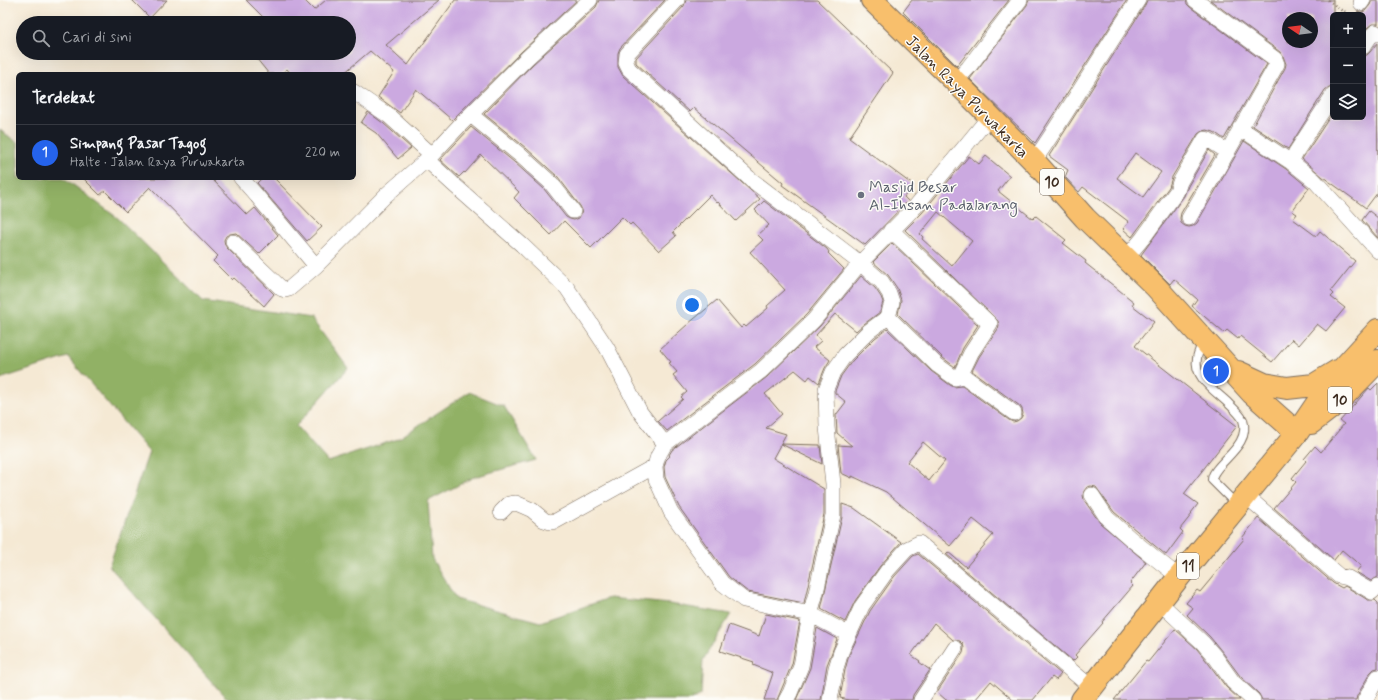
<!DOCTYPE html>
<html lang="id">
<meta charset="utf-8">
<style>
body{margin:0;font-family:Mynerve,sans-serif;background:#242831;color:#f1f3f6}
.controls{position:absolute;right:12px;top:12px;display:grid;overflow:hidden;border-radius:6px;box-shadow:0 4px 16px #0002}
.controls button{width:36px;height:36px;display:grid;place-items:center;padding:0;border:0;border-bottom:1px solid #363941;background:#171b24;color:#f1f3f6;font:20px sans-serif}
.compass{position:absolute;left:1282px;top:12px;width:36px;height:36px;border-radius:50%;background:#171b24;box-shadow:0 4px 16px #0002;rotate:283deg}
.you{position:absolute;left:692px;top:305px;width:14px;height:14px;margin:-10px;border:3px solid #fff;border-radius:50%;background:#1a73e8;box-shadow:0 0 0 6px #1a73e833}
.badge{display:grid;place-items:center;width:26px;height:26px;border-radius:50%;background:#2563eb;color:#fff;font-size:13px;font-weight:700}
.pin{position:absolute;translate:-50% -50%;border:2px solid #fff;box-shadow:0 1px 4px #0006}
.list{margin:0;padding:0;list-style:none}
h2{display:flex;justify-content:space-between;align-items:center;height:52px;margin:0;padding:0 16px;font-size:17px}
h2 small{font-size:13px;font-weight:400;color:#9ea1a6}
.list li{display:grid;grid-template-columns:26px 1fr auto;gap:12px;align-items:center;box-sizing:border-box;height:56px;padding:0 16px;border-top:1px solid #363941}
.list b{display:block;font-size:15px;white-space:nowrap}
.list p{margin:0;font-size:13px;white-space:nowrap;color:#9ea1a6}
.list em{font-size:13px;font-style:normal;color:#9ea1a6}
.icon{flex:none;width:22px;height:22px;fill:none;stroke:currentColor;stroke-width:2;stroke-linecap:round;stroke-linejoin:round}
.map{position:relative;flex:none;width:1378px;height:700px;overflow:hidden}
.search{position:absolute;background:#171b24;box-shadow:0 4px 16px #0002;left:16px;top:16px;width:340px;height:44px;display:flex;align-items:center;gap:10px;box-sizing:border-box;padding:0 14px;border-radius:22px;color:#9ea1a6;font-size:15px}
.panel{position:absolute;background:#171b24;box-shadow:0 4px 16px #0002;left:16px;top:72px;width:340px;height:108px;border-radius:6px}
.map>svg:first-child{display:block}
.forest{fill:#91b165;stroke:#666e42}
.building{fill:#cba9e0;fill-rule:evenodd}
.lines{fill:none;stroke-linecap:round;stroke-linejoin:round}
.lane-casing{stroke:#7c6d5e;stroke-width:10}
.street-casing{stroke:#7c6d5e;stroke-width:16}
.highway-casing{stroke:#7c6d5e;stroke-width:24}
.path{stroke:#7c6d5e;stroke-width:2.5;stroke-dasharray:1 3;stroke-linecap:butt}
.lane{stroke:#fff;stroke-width:8}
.street{stroke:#fff;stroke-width:15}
.highway{stroke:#f8bf6c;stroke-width:22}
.worship-dot{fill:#6b7280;stroke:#fdfcf7;stroke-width:1.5}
.labels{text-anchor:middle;stroke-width:3;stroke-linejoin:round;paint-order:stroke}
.shield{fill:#fdfcf7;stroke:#75695f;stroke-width:1}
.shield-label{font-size:15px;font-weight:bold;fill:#3b2a1e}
.street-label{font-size:16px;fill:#3b2a1e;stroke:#fdfcf7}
.worship-label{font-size:16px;fill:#5b616d;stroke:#fdfcf7;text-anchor:start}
</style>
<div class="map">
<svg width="1378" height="700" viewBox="0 0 1378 700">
<rect width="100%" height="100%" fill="#fdfcf7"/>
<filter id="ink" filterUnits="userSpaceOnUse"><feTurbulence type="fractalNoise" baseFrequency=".025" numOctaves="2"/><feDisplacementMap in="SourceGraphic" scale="8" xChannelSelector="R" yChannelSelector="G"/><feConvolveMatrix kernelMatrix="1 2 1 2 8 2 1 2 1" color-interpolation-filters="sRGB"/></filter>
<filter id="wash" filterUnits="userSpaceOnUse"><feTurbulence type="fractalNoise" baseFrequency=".012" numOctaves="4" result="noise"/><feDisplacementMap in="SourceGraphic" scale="16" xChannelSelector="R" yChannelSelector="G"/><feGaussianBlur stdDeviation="0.9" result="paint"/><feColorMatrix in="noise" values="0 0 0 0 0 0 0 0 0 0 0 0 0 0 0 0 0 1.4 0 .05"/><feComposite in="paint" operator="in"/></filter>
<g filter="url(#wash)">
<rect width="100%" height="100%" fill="#f5e9d4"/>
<path class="forest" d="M 0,130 L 18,143 L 18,178 L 64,178 L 119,219 L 203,301 L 311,318 L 348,368 L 296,426 L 328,462 L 398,439 L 469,392 L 504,406 L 536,460 L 474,477 L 428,501 L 432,559 L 456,599 L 540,622 L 609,598 L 670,604 L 731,614 L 703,660 L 701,695 L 691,700 L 232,700 L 226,698 L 109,566 L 149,452 L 68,357 L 0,379 Z"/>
<g id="blocks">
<path class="building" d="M 132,0 L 167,0 L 150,18 Z
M 246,0 L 304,0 L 314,10 L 326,0 L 439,0 L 386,45 L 408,65 L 455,0 L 577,0 L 521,52 L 452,120 L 416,89 L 400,113 L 378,97 L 394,72 L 370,51 L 343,74 L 291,74 L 287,69 L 281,74 L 269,74 L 256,58 L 263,53 L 349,53 L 349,23 L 269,23 Z
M 599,0 L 665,0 L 620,48 L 618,53 L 618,67 L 623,76 L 760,199 L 736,221 L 718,202 L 717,203 L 710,195 L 673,232 L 676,236 L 659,251 L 632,223 L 630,225 L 622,217 L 591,248 L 564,221 L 551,235 L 514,198 L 519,192 L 481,155 L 465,173 L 464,172 L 459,177 L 440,160 L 471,127 L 514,162 L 544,189 L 566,217 L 570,219 L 574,220 L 579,218 L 581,214 L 582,210 L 580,206 L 558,177 L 526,148 L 484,114 L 533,64 L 596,7 Z
M 686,0 L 817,0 L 893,73 L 849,138 L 913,185 L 904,197 L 908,201 L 865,245 L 782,185 L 783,183 L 694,108 L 690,112 L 636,63 L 636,58 L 684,6 Z
M 912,0 L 1009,0 L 957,66 L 903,12 Z
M 1029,0 L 1127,0 L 1035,143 L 970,79 L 1027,5 Z
M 1147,0 L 1186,0 L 1187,4 L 1190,7 L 1267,64 L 1224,139 L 1214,132 L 1207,130 L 1202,131 L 1198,134 L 1172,177 L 1169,187 L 1132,237 L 1123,229 L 1129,222 L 1083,187 L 1079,192 L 1065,177 L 1068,170 L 1049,156 L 1145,5 ZM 1135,153 L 1161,172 L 1143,197 L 1117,178 Z
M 1210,0 L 1333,0 L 1333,86 L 1329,87 L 1325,90 L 1288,149 L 1253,126 L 1285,68 L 1286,64 L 1283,56 L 1280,52 ZM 1288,18 L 1312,18 L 1312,42 L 1288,42 Z
M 1372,0 L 1378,0 L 1378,24 L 1372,24 L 1363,31 L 1363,15 L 1357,11 L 1361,12 L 1365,11 L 1370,5 Z
M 1377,43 L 1378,192 L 1366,208 L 1323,177 L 1302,159 L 1333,112 L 1333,117 L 1363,117 L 1363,56 L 1367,55 L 1370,52 Z
M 368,112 L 383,123 L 411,148 L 398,159 L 376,133 L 361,123 Z
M 1244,141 L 1286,169 L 1309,188 L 1292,211 L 1297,214 L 1293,219 L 1316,236 L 1320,231 L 1355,261 L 1331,291 L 1334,294 L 1331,297 L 1345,308 L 1326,331 L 1317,324 L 1299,345 L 1292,339 L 1272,362 L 1240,336 L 1238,339 L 1227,330 L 1224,333 L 1192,306 L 1197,299 L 1174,279 L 1170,284 L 1141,255 L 1184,196 L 1188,186 L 1209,150 L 1215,155 L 1181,213 L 1180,218 L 1181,223 L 1185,226 L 1189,227 L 1193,226 L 1197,223 Z
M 969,156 L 979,164 L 986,156 L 1010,176 L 998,191 L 1033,219 L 1036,216 L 1066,240 L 1063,243 L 1086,261 L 1085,263 L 1134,302 L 1132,305 L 1154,322 L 1135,346 L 1237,426 L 1184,494 L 1198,504 L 1191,513 L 1192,514 L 1180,529 L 1183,532 L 1166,555 L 1114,512 L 1096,487 L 1091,486 L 1087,487 L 1084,491 L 1083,495 L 1084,500 L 1100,523 L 1146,562 L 1130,583 L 1133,586 L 1102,622 L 1103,623 L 1075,655 L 1077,657 L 1073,661 L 946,554 L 948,552 L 966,567 L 993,535 L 973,519 L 950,546 L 886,492 L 852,476 L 852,478 L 841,473 L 838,445 L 852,446 L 837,433 L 836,415 L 846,402 L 835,393 L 835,391 L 841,376 L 852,361 L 875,338 L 887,329 L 931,371 L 950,385 L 954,387 L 962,386 L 1009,420 L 1013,422 L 1017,421 L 1021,418 L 1023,414 L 1022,409 L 1020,406 L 972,371 L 979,357 L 998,329 L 999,325 L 998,321 L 905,230 L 922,213 ZM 938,212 L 972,241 L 952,266 L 922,239 L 923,237 L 920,234 ZM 923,442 L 945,461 L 929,481 L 907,462 Z
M 83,178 L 211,178 L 247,215 L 255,208 L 278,235 L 259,254 L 236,233 L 230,234 L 226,236 L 224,240 L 225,245 L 227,248 L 274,294 L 264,306 L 234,278 L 232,280 L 213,261 L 218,256 L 150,187 L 126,212 L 105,191 L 100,195 Z
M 262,178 L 274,178 L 322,227 L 307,241 L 257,183 Z
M 764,201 L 827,249 L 829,252 L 828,253 L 844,269 L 807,314 L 755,364 L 667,431 L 658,421 L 683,399 L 681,397 L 687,392 L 673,375 L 677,372 L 669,363 L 671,362 L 660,349 L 688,324 L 717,300 L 741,328 L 744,325 L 746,327 L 768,308 L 767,306 L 785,290 L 750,252 L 763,240 L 758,235 L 769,225 L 755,210 Z
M 1369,211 L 1378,218 L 1378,238 L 1362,220 Z
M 892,243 L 978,325 L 963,348 L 955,367 L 943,358 L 898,314 L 901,300 L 897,288 L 888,275 L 873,262 Z
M 861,276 L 875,288 L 881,297 L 883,302 L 880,312 L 864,324 L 856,331 L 835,314 L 816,335 L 821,341 L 814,347 L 830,360 L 825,368 L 819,383 L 810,376 L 807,380 L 795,370 L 765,394 L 782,414 L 766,428 L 786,434 L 773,458 L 824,489 L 824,514 L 804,603 L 748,592 L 729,577 L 679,507 L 665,477 L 664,467 L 666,460 L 670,456 L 669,455 L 672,450 L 767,377 L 820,326 Z
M 1378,383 L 1378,577 L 1371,581 L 1356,572 L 1361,566 L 1342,550 L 1334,560 L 1274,508 L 1296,482 L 1292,478 L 1306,461 L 1304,459 L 1315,446 L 1321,452 L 1344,424 L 1340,421 L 1369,388 L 1371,390 Z
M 781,444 L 820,445 L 822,464 Z
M 842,504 L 854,508 L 901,542 L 880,566 L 855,601 L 845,622 L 821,609 L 842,517 Z
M 1258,518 L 1333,583 L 1342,588 L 1345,586 L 1368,600 L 1375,600 L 1378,603 L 1378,668 L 1374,669 L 1370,673 L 1357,696 L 1356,700 L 1262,700 L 1259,694 L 1240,676 L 1223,653 L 1210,637 L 1187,615 L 1193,608 L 1186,603 L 1197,590 L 1200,592 L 1215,574 L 1244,539 L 1242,538 Z
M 918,554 L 1061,674 L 1056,680 L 1052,677 L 1033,700 L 1013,700 L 991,681 L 975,700 L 946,700 L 937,692 L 963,653 L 964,648 L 963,644 L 960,641 L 953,640 L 934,623 L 911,655 L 920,661 L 919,662 L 930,670 L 913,695 L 912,700 L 849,700 L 840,698 L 845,670 L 849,655 L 870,611 L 894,577 L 913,556 Z
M 766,614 L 800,621 L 792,664 L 777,700 L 764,700 L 773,673 L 753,665 L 754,662 L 720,651 L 729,625 L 759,636 Z
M 817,628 L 837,639 L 827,665 L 821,700 L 796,700 L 810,668 Z
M 1175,629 L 1197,649 L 1209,664 L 1226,687 L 1240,700 L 1114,700 L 1146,661 L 1148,662 Z"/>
</g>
</g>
<g filter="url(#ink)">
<use href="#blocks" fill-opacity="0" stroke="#7c6d5e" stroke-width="1"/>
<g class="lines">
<defs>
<path id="lane" d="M 1203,341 C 1201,347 1198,352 1197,358 C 1193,378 1217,392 1229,404 C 1233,408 1240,414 1243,420 C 1250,441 1228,455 1217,469 C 1214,473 1212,475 1212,480 L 1237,505"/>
<path id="street" d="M 677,0 L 627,54 L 626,63 L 629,69 L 749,178 L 860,263 L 915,207 L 990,116
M 1361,3 L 1363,0
M 1363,47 L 1369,38 L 1375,32 L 1378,34
M 955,82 L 968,68 L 1020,0
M 354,92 L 389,116 L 432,155
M 471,115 L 520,155 L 551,183 L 573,211
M 1240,128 L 1291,162 L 1314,180 L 1378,251
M 427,160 L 453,184 L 522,245 L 567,288 L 607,348 L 640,412 L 665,444
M 1034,161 C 1070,109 1102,53 1138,0
M 1291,162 L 1296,152 L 1333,95
M 241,178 L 257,196 L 316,266
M 1189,218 L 1224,158 L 1277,64 L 1275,59 L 1271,56 L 1195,0
M 233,242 L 282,289 L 285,290 L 289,289 L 316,266 L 386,195 L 432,155 L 459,126 L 527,58 L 590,0
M 1126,258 L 1143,238 L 1177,191 L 1180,182 L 1205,139 L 1209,140 L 1228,152
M 888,317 L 937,365 L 955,378 L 959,377 L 961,374 L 971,353 L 990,324 L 891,230
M 961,374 L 1014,413
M 1092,495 L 1107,518 L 1131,539 L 1179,577
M 1245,495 L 1339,576 L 1348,578 L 1372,592 L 1378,586
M 501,512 L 509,504 L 516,503 L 532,510 L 544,520 L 550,522 L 556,521 L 655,466
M 1159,602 L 1203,643 L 1216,658 L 1233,682 L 1253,700
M 786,700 L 790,693 L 801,666 L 810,614 L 816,593 L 833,515 L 833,484 L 827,427 L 826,389 L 833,372 L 845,355 L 869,331 L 888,317 L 892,302 L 889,293 L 882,282 L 860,263 L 814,320 L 761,371 L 665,444 L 658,456 L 655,466 L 656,479 L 671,512 L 722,583 L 744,600 L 810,614 L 848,634
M 830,700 L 836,668 L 841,652 L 862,606 L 887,571 L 907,549 L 919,543 L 1092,688
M 921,700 L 955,648
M 1365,700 L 1378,677"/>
<path id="highway" d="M 872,0 L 967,93 L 1034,161 L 1085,218 L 1156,287 L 1252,393 L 1297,433
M 1238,372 L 1264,384 L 1287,388 L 1314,385 L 1337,371
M 1311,423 L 1337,403 L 1378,361
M 1082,700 L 1179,577 L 1297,433 L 1322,396 L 1345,366 L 1378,330"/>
</defs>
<use href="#lane" class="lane-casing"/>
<use href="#street" class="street-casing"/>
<use href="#highway" class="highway-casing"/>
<path class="path" d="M 1328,0 L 1341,10 L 1350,14"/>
<use href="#lane" class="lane"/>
<use href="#street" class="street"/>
<use href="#highway" class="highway"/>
</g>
</g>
<circle class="worship-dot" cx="861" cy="195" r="4"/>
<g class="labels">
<g class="shield">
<rect x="1040" y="169" width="24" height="26" rx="3"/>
<rect x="1328" y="387" width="24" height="26" rx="3"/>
<rect x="1177" y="553" width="22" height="26" rx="3"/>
</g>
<g class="shield-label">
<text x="1052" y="187">10</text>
<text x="1340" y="405">10</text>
<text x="1188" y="571">11</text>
</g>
<g class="street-label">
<text transform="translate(968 96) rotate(45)" y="6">Jalan Raya Purwakarta</text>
</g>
<g class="worship-label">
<text x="869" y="192">Masjid Besar<tspan x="869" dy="18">Al-Ihsan Padalarang</tspan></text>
</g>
</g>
</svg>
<div class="controls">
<button>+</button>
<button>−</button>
<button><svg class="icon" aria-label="layers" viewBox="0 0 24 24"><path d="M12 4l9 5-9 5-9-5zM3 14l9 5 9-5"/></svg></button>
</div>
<svg class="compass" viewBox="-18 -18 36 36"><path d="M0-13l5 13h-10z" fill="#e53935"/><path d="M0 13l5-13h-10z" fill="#9ea1a6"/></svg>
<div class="you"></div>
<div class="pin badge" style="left:1216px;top:371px">1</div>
<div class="search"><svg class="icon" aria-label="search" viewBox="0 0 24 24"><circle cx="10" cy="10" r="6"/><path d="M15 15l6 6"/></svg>Cari di sini</div>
<section class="panel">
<h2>Terdekat<small></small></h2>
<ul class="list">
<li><span class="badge">1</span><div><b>Simpang Pasar Tagog</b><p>Halte · Jalan Raya Purwakarta</p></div><em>220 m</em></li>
</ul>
</section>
</div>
